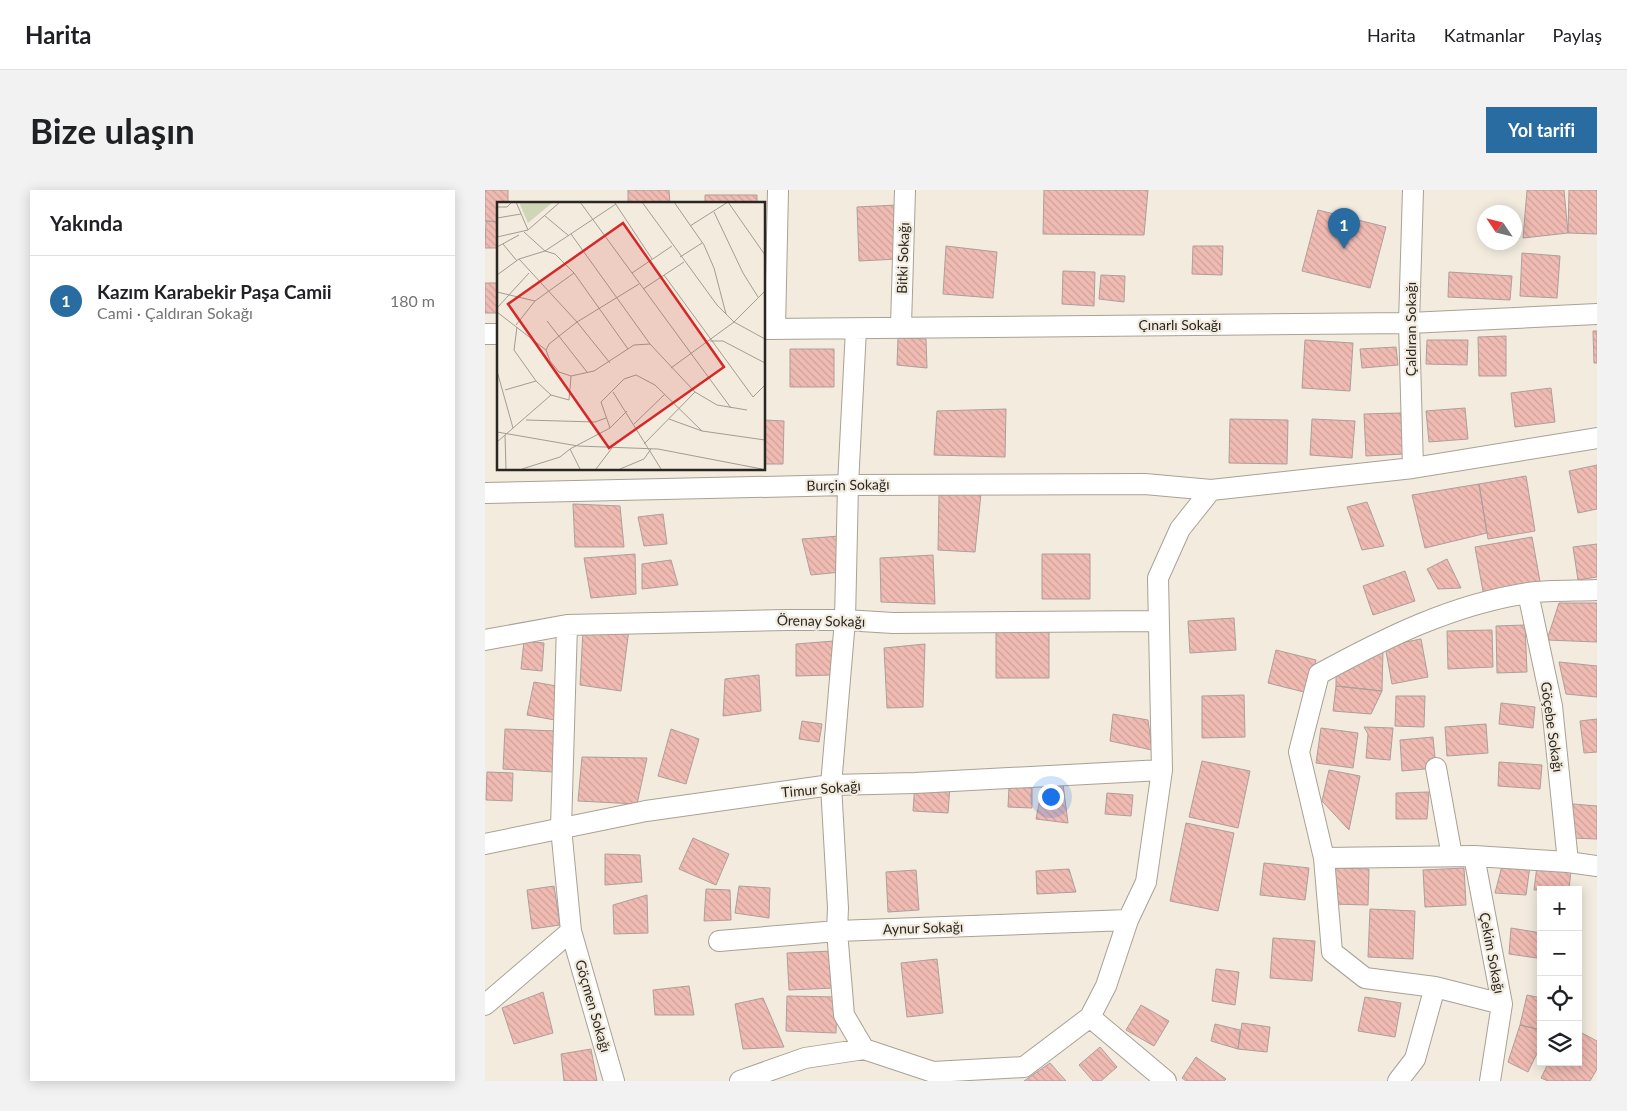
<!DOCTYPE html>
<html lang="tr">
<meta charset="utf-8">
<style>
body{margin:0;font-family:Lato,sans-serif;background:#f2f2f2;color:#202124}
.controls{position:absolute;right:15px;bottom:15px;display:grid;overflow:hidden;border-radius:0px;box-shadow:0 2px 12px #0003}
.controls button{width:45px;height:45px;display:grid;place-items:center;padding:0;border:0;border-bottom:1px solid #e0e0e0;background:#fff;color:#202124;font:25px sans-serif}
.compass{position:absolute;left:992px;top:15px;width:45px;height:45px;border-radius:50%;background:#fff;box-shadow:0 2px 12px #0003;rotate:305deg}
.you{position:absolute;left:565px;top:606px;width:18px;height:18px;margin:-12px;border:4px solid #fff;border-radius:50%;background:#1a73e8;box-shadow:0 0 0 8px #1a73e833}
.badge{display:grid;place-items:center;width:32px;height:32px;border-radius:50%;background:#286ca1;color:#fff;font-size:16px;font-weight:700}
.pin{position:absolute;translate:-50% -41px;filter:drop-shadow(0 1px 2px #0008)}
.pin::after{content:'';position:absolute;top:26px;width:18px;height:15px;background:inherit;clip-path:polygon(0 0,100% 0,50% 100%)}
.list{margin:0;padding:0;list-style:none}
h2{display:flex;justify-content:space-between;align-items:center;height:65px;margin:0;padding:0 20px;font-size:21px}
h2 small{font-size:16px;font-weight:400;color:#757577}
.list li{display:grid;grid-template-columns:32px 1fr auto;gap:15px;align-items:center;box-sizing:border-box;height:90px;padding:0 20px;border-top:1px solid #e0e0e0}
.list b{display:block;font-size:19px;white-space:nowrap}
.list p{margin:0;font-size:16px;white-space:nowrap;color:#757577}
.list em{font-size:16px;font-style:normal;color:#757577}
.icon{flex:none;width:28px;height:28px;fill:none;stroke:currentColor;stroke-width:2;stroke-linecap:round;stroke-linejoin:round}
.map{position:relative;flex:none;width:1112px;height:891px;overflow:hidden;border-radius:0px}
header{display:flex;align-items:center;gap:30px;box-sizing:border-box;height:70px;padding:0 25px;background:#fff;border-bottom:1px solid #e0e0e0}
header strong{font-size:24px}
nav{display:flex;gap:28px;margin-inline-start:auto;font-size:18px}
.intro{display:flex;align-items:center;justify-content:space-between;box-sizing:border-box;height:120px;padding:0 30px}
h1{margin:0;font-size:35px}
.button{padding:12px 22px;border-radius:0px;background:#286ca1;color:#fff;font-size:18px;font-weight:700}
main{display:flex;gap:30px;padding:0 30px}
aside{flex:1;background:#fff;border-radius:0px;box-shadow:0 2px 12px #0003}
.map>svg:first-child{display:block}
.building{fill:url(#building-back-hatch);stroke:#ae9e9c}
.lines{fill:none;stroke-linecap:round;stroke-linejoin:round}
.minor-casing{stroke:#a8a195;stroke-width:22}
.minor{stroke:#fff;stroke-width:20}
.labels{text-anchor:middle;stroke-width:4.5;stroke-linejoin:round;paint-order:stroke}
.street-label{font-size:14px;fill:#2a2723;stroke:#f2ebde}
.inset-road{fill:none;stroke:#a29d93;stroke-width:1}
.view{fill:#d62828;fill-opacity:0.15;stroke:#d62828;stroke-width:2.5}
.inset-edge{fill:none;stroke:#2a2723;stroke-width:2.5}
</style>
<header>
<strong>Harita</strong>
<nav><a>Harita</a><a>Katmanlar</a><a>Paylaş</a></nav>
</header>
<div class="intro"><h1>Bize ulaşın</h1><a class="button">Yol tarifi</a></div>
<main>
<aside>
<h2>Yakında<small></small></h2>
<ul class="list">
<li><span class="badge">1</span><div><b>Kazım Karabekir Paşa Camii</b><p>Cami · Çaldıran Sokağı</p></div><em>180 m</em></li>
</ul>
</aside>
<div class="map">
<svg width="1112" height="891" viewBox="0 0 1112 891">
<defs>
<pattern id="building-back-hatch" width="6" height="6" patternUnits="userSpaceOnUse" patternTransform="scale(1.25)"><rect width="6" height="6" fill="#f0bbb2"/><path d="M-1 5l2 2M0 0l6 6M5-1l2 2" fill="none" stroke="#cea199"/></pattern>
</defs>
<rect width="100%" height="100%" fill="#f2ebde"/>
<path class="building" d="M 0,0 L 23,0 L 23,14 L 14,14 L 14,32 L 0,31 Z
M 143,0 L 184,0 L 185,14 L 143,14 Z
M 559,0 L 663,0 L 659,45 L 558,44 Z
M 1042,0 L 1079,0 L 1083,43 L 1038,48 Z
M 1084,0 L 1112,0 L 1112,44 L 1083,43 Z
M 220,5 L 272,5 L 272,14 L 220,14 Z
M 412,15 L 413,69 L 374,71 L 372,17 Z
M 833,20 L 901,37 L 885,98 L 817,81 Z
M 1,31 L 14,32 L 14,58 L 0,58 Z
M 461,56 L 512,62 L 508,108 L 458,104 Z
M 708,56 L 738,56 L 737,85 L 707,84 Z
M 1037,63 L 1075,66 L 1072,108 L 1035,106 Z
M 578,81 L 610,82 L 609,116 L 577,114 Z
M 964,82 L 1027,86 L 1025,110 L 963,107 Z
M 616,85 L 640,86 L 639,112 L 614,109 Z
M 0,93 L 14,93 L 14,123 L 0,123 Z
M 1108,141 L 1112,141 L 1112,173 L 1109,173 Z
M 1021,146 L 1021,186 L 994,186 L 993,147 Z
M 413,148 L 441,149 L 442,178 L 412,175 Z
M 820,150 L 868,153 L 865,201 L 817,198 Z
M 942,150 L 983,150 L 982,175 L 941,174 Z
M 911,157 L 913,175 L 877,178 L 875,159 Z
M 305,159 L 349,159 L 349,197 L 305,197 Z
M 1066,198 L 1070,232 L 1030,237 L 1026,203 Z
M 980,218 L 983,249 L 944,252 L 941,221 Z
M 521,219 L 520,267 L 449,265 L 452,221 Z
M 916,223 L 918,264 L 881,266 L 879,224 Z
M 745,229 L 803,230 L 802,274 L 744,273 Z
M 827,229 L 870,231 L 867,268 L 825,265 Z
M 279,230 L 299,231 L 298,274 L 279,274 Z
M 1112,275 L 1112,319 L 1093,323 L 1084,281 Z
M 1041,286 L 1050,341 L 1003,349 L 994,294 Z
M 994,294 L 1002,343 L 940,358 L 927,305 Z
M 496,304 L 490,362 L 453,360 L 454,305 Z
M 882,312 L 899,356 L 877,360 L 862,317 Z
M 88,314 L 135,316 L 139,357 L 90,357 Z
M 178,324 L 182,354 L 159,356 L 153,327 Z
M 354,346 L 356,382 L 326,385 L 317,349 Z
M 1047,347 L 1056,397 L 999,407 L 990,357 Z
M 1112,354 L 1112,387 L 1093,390 L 1088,357 Z
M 150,364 L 151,404 L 106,408 L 99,368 Z
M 557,364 L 605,364 L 605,409 L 557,409 Z
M 448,365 L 450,414 L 396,412 L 395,368 Z
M 962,369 L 976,398 L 953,399 L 942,379 Z
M 186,370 L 193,395 L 157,399 L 157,374 Z
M 920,381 L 930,411 L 888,425 L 878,396 Z
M 1074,413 L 1112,413 L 1112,452 L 1062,450 Z
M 749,428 L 751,460 L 705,463 L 703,431 Z
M 1040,435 L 1042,482 L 1012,483 L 1011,436 Z
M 144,439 L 136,501 L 95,495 L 98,441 Z
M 511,440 L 564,440 L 564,488 L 511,488 Z
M 1007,440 L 1008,477 L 963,479 L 962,441 Z
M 936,449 L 943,487 L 907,494 L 900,456 Z
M 39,451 L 59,453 L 57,481 L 36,479 Z
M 349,451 L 346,485 L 311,486 L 311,454 Z
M 440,454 L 438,517 L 402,518 L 399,458 Z
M 898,459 L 897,501 L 851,496 L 851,483 Z
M 791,460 L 831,470 L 823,503 L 783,493 Z
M 1074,472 L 1112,476 L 1112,507 L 1081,504 Z
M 274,485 L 276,521 L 238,526 L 240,489 Z
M 49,492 L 77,497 L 70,530 L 42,525 Z
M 851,496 L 897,501 L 886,524 L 848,521 Z
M 759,505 L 760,547 L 717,548 L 717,506 Z
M 911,506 L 940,506 L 939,537 L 910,536 Z
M 1016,513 L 1050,517 L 1048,538 L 1014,534 Z
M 628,524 L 663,530 L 667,560 L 625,551 Z
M 1112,529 L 1112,562 L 1099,563 L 1095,531 Z
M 317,531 L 337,534 L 334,552 L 314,549 Z
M 1001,534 L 1003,563 L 962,566 L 960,537 Z
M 879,537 L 908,538 L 905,570 L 881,568 L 883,544 Z
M 836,538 L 873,543 L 868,578 L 831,573 Z
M 20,539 L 71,541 L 69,582 L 18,579 Z
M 186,539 L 214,549 L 201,594 L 173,586 Z
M 948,547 L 951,578 L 917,581 L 915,550 Z
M 97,567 L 162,568 L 152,614 L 93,611 Z
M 717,571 L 765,581 L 753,638 L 704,627 Z
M 1014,572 L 1057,575 L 1055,599 L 1013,596 Z
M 844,580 L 875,586 L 864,640 L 837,611 Z
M 2,582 L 28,583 L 27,611 L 1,610 Z
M 430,593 L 465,596 L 463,623 L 428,621 Z
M 558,593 L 578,594 L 583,633 L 551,629 Z
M 524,597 L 547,598 L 547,618 L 523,617 Z
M 944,602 L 942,629 L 911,629 L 911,603 Z
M 622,603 L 648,605 L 646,626 L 620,624 Z
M 1088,614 L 1112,616 L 1112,649 L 1086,648 Z
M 701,633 L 749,643 L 733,721 L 685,711 Z
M 208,648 L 244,664 L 231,695 L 194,679 Z
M 120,664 L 155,665 L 157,692 L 120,695 Z
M 779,673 L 824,678 L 820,710 L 775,705 Z
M 1017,676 L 1045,676 L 1041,705 L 1010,703 Z
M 1052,676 L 1086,680 L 1084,700 L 1049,700 Z
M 849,678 L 884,679 L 883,715 L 847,714 Z
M 979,678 L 981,715 L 940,717 L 938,680 Z
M 584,679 L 591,702 L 552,704 L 551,681 Z
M 431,680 L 434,720 L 403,722 L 401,682 Z
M 69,696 L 75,735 L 47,739 L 42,700 Z
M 254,696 L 285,698 L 284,728 L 250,723 Z
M 221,699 L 245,700 L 246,730 L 219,731 Z
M 162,705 L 163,743 L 129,744 L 128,715 Z
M 885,719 L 930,721 L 928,769 L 883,767 Z
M 1026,738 L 1056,743 L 1056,754 L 1052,768 L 1024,764 Z
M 788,748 L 830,751 L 827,791 L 785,788 Z
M 348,761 L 349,798 L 304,800 L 302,763 Z
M 452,769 L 458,823 L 422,827 L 416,773 Z
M 731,779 L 754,782 L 750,815 L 727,811 Z
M 204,796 L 209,825 L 170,825 L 168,800 Z
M 58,802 L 68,843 L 29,854 L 17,818 Z
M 1042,805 L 1056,808 L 1056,840 L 1035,835 Z
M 302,806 L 352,807 L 351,843 L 301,841 Z
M 880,807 L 916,813 L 910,847 L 873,841 Z
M 278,808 L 299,857 L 258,859 L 250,814 Z
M 656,815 L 684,831 L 669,856 L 641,840 Z
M 757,833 L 785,837 L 782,862 L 753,859 Z
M 730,834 L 755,840 L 753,859 L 726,851 Z
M 1035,835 L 1056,840 L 1056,855 L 1043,882 L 1023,872 Z
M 1093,841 L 1112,851 L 1112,879 L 1105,891 L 1063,891 L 1056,888 L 1064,872 L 1093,872 Z
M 615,857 L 632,877 L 616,891 L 608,891 L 594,875 Z
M 106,859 L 112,891 L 79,891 L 76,864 Z
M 711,867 L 741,889 L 739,891 L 701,891 L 697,888 Z
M 565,873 L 581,891 L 539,891 Z"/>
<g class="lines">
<defs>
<path id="minor" d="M 928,0 L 924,133 L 928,278
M 416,136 L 420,0
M 279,139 L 924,133 L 1112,124
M 290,139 L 293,0
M 371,139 L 363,295 L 360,430 L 346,595 L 353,718 L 352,741 L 359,825 L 379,859 L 448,882 L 539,877 L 605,827 L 621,796 L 643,730 L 661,692 L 677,580 L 673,388 L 695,339 L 726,300 L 928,278 L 1112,248
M 0,144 L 14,144
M 0,303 L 363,295 L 660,294 L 726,300
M 1043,403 L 1067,516 L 1083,672
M 0,450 L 82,435 L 302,430 L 360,430 L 408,433 L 673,431
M 951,578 L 967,666
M 0,654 L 161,621 L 346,595 L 430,593 L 677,580
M 989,666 L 1017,814 L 1005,891
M 839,668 L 989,666 L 1083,672 L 1112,676
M 86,741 L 129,891
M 234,751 L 352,741 L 643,730
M 1017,814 L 950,797 L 880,788 L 847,762 L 839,668 L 814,562 L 834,484 C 900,448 968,414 1043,403 C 1066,400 1089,401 1112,400
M 0,815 L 86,741 L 76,638 L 82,435
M 605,827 L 681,891
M 255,891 L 320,868 L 379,859
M 913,891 L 930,869 L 950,797"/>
</defs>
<use href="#minor" class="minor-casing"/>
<use href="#minor" class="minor"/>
</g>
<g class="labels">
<g class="street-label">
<text transform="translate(418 68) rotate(-88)" y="5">Bitki Sokağı</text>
<text x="695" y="140">Çınarlı Sokağı</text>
<text transform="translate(926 139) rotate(-90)" y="5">Çaldıran Sokağı</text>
<text transform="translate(363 295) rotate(-1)" y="5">Burçin Sokağı</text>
<text transform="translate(336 431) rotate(1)" y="5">Örenay Sokağı</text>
<text transform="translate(1067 537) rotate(82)" y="5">Göçebe Sokağı</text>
<text transform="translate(336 599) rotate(-5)" y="5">Timur Sokağı</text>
<text transform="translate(438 738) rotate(-2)" y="5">Aynur Sokağı</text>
<text transform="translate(1007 763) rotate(79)" y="5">Çekim Sokağı</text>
<text transform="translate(108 816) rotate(74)" y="5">Göçmen Sokağı</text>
</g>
</g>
<g transform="translate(12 12)">
<rect width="268" height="268" fill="#f2ebde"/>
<path d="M 22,0 L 56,0 L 31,21 Z" fill="#ced6b6"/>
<path class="inset-road" d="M 19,0 L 31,28M 83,0 L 234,206M 145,0 L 220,103 L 237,120 L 268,137M 177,0 L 207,43 L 217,66 L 229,112M 231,0 L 268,53M 118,1 L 155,57M 0,5 L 10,5 L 15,0M 217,10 L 246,71 L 261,95M 48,14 L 72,34M 0,16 L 24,12M 193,24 L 231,0M 27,30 L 48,49 L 58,52 L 77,71 L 131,147M 74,32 L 153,142M 0,35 L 31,28 L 63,0M 6,42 L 20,59M 0,45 L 22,33M 183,55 L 205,41M 22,57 L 80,120 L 113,161M 135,71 L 175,44M 0,73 L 22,57 L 48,49 L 119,2M 167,73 L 256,195 L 268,183M 142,82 L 80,120 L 52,142 L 49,148 L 53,159 L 62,170 L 74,174 L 97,169 L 137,143 L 153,142 L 198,190 L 220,203 L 250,208M 146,87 L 187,60M 0,90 L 38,99 L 77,71M 0,106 L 32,71M 0,110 L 49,148M 50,119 L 90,170M 19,123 L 38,99M 20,125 L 17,148 L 39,179 L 54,193 L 72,198 L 74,174M 213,139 L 226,139 L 268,161M 174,166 L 237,120 L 268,89M 0,169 L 16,226M 8,188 L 39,179M 116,190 L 164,267M 172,217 L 205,229 L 268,238M 29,218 L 98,220 L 109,216M 137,222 L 168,192M 113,226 L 104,200 L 127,177 L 139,173 L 158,183 L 205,229M 0,230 L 81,244 L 161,247 L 265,267M 8,233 L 9,267M 0,240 L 54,193M 147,242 L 198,190M 73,247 L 83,267M 25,267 L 63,255 L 73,247 L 113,226 L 130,209M 99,267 L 115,246M 123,267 L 147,257 L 154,247"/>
<path class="view" d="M 126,21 L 227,165 L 112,246 L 11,102 Z"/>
<rect width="268" height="268" class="inset-edge"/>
</g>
</svg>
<div class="controls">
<button>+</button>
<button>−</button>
<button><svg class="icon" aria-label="locate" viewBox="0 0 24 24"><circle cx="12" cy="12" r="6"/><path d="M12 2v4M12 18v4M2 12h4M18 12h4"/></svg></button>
<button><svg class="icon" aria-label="layers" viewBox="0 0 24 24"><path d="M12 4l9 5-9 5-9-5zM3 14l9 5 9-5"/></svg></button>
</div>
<svg class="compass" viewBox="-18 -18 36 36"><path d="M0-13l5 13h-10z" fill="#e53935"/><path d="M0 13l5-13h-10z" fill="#757577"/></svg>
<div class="you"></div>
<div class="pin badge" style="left:859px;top:59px">1</div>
</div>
</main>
